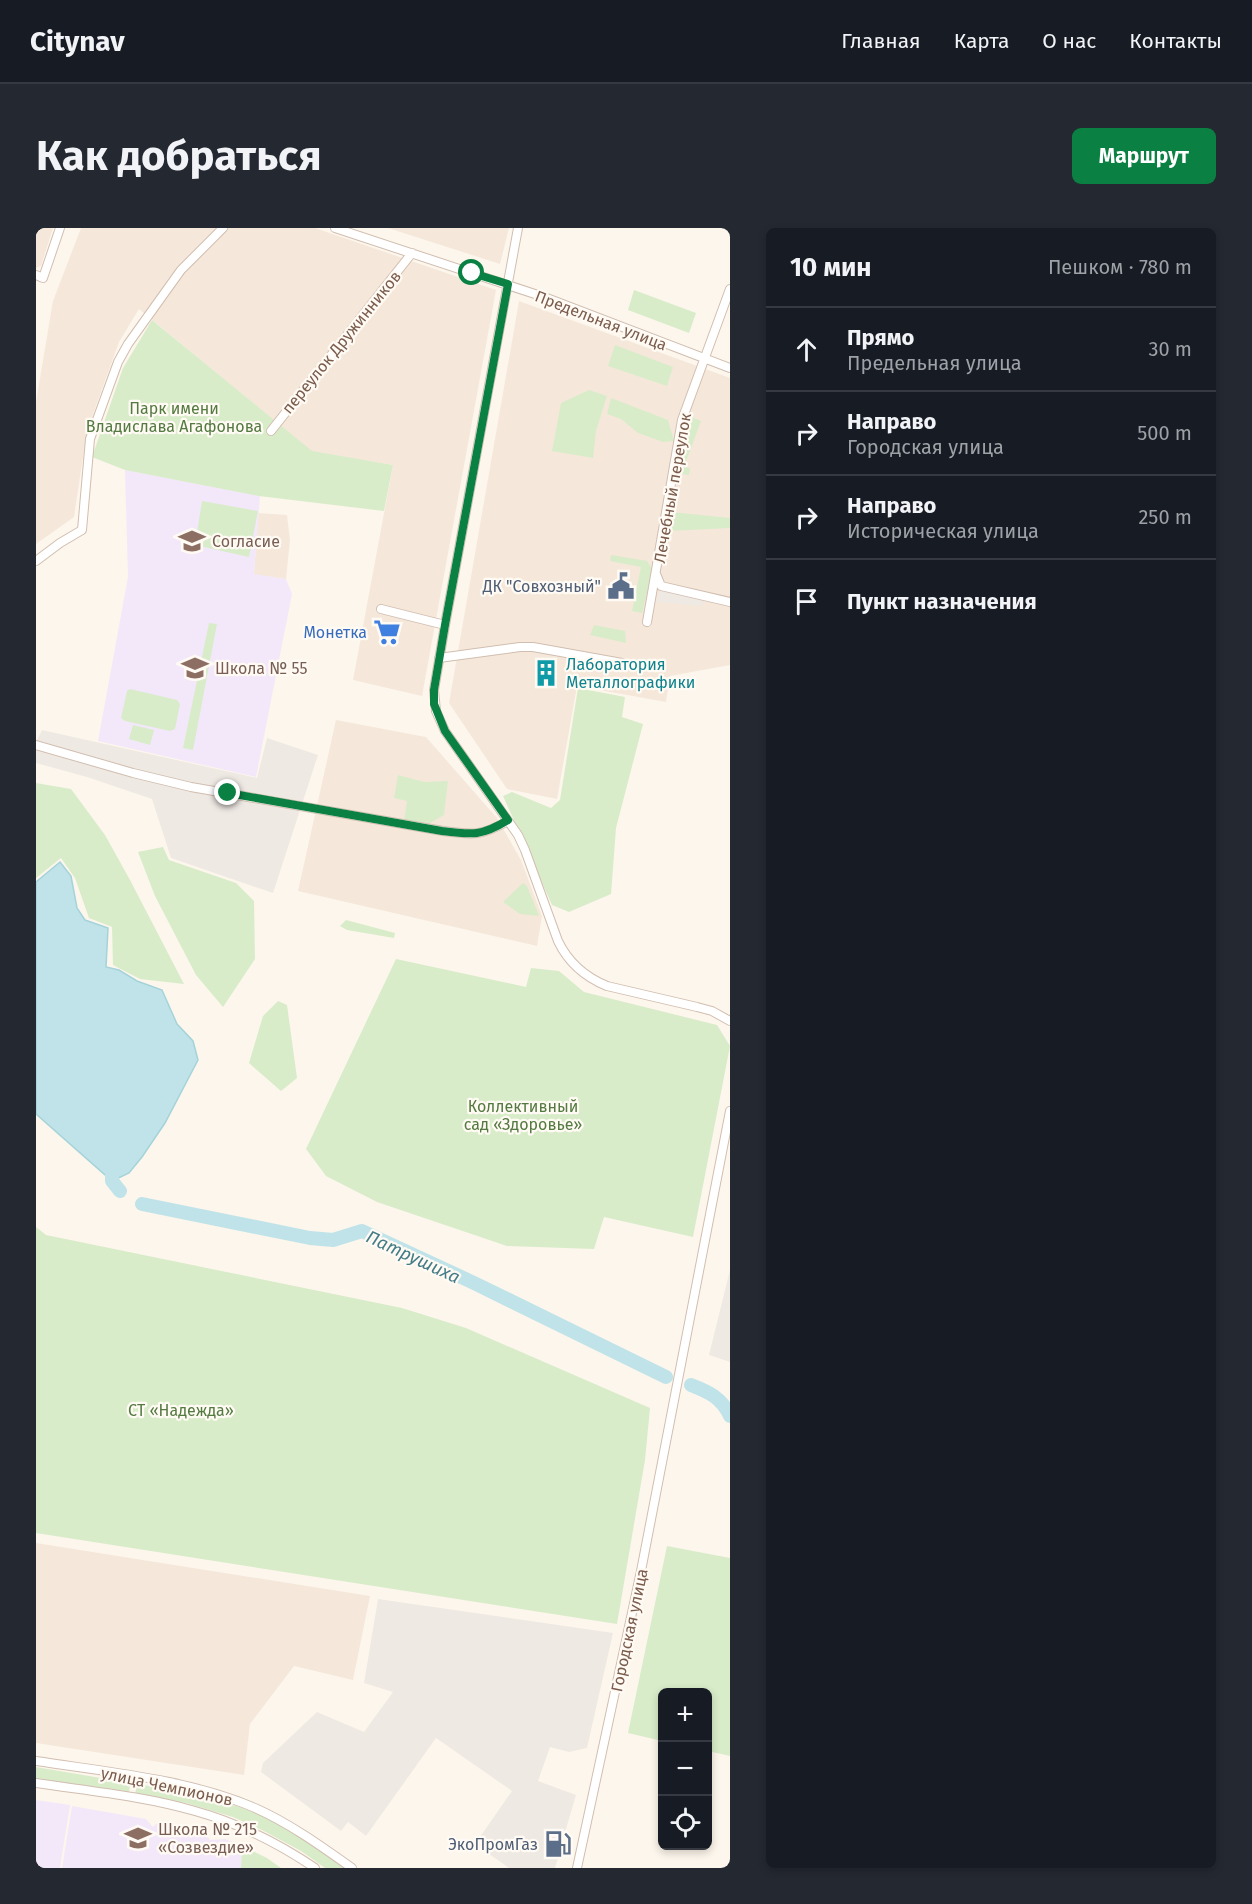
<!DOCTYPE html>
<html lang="ru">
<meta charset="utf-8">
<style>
body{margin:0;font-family:"Fira Sans",sans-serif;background:#242831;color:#f1f3f6}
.controls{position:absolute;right:18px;bottom:18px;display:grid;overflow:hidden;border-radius:9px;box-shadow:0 3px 9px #0003}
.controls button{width:54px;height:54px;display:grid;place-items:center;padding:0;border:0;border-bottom:2px solid #363941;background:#171b24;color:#f1f3f6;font:30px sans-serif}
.stop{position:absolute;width:18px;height:18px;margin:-14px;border:4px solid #0b8043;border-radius:50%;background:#fff}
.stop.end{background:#0b8043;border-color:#fff;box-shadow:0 2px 6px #0008}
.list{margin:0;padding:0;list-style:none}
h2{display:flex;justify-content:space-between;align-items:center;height:78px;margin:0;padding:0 24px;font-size:26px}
h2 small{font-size:20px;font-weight:400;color:#9ea1a6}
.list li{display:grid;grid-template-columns:39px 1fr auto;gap:18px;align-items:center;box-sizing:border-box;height:84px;padding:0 24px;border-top:2px solid #363941}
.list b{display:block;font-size:22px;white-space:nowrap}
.list p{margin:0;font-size:20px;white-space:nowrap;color:#9ea1a6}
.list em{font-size:20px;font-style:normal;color:#9ea1a6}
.icon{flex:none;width:33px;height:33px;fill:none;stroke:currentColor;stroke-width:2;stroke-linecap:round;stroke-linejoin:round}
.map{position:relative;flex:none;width:694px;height:1640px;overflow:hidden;border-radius:9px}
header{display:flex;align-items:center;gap:36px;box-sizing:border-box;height:84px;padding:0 30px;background:#171b24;border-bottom:2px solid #363941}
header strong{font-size:28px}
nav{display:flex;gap:33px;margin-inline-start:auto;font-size:21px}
.intro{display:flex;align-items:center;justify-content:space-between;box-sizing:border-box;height:144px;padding:0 36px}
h1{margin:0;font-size:42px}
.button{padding:15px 27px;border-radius:9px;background:#0b8043;color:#fff;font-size:21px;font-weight:700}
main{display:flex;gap:36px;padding:0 36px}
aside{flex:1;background:#171b24;border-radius:9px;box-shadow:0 3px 9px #0003}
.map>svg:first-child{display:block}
.residential{fill:#f5e8da}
.industrial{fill:#efe9e4}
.education{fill:#f3e8fa}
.green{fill:#d8ecc9}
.water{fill:#bfe3e8;stroke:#a5d3da;stroke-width:1.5}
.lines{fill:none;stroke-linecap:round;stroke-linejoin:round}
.river{stroke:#bfe3e8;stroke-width:14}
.minor-casing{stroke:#d1beb0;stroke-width:10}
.minor{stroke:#fff;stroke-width:8}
.route{stroke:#0b8043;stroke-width:8}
.labels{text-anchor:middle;stroke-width:4.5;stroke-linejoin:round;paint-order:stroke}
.street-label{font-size:16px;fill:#7a5c4d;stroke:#fffaf3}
.park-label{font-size:16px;fill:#537a41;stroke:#fffaf3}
.education-label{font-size:16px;fill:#785e54;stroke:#fffaf3;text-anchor:start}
.service-label{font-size:16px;fill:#4e5e75;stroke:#fffaf3;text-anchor:end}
.shop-label{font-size:16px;fill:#366cbe;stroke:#fffaf3;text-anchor:end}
.culture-label{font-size:16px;fill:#0d838f;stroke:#fffaf3;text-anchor:start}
.water-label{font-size:18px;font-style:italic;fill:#437c86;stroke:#fffaf3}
</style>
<header>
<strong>Citynav</strong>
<nav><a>Главная</a><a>Карта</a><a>О нас</a><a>Контакты</a></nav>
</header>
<div class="intro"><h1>Как добраться</h1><a class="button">Маршрут</a></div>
<main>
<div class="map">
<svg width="694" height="1640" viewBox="0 0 694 1640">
<rect width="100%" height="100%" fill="#fdf6ec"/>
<path class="residential" d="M 0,0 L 17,0 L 5,38 L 0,40 Z
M 45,0 L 279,0 L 460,62 L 386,468 L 317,452 L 357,237 L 276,224 L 103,81 L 83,114 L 51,203 L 38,289 L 0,316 L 0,174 L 17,73 Z
M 352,0 L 473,0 L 464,36 Z
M 483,73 L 694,150 L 694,437 L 634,448 L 630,474 L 541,458 L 521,571 L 471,561 L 413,475 Z
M 222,285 L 251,287 L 254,312 L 250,351 L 218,347 Z
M 300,492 L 390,509 L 461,590 L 485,632 L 506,688 L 501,718 L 262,663 Z
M 0,1315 L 334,1368 L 317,1452 L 258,1438 L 214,1496 L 208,1547 L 0,1515 Z"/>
<path class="industrial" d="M 623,362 L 667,371 L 667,378 L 621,374 Z
M 6,502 L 221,550 L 231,510 L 282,527 L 237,665 L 135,630 L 116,571 L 51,549 L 0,535 L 0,514 Z
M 694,1042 L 694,1134 L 673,1127 Z
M 342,1371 L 577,1405 L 551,1520 L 533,1524 L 514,1519 L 502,1553 L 540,1567 L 530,1601 L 525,1612 L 521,1612 L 516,1623 L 522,1630 L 519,1640 L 473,1640 L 439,1616 L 476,1563 L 400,1510 L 330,1608 L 312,1594 L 305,1603 L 225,1544 L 227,1535 L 281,1484 L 328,1504 L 357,1464 L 328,1455 Z"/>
<path class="education" d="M 89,242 L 224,268 L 218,346 L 250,351 L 256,366 L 220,549 L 62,513 L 92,349 Z
M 0,1572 L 34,1577 L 24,1640 L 0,1640 Z
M 36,1578 L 110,1591 L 117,1599 L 123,1593 L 167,1602 L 174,1612 L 189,1611 L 206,1618 L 205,1640 L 26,1640 Z"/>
<path class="green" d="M 598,62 L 660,85 L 653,105 L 592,82 Z
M 116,92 L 276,223 L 357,237 L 348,283 L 223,268 L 89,242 L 56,229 L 87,140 Z
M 579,117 L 637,139 L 631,158 L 572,138 Z
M 553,162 L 571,168 L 560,203 L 557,230 L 516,223 L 525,175 Z
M 575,170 L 632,192 L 638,213 L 627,214 L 602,205 L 585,191 L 571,186 Z
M 655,189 L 665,193 L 648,239 L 654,240 L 653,247 L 638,245 L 642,224 Z
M 166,273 L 222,283 L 213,329 L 159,317 Z
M 635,284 L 694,290 L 694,300 L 632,303 Z
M 575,327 L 611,333 L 617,342 L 606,385 L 596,383 L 605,339 L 574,333 Z
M 173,395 L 181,396 L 157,522 L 147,520 Z
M 558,397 L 589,403 L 590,415 L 554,407 Z
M 542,460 L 589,469 L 586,489 L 607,496 L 580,600 L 575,666 L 533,684 L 516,677 L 467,568 L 476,564 L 515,580 L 524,572 Z
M 94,461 L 141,472 L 144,476 L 139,501 L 134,503 L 89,493 L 85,490 L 91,463 Z
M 97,497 L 118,502 L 114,517 L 93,511 Z
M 362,547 L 388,554 L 412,553 L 408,587 L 394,595 L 368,592 L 371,573 L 358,570 Z
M 0,555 L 35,561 L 69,607 L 94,652 L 148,756 L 104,751 L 77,737 L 76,699 L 53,690 L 39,650 L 25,630 L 0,650 Z
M 127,619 L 133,632 L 200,655 L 218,673 L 219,731 L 187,779 L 160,747 L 119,668 L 102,624 Z
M 487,655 L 491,658 L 503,688 L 484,686 L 467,674 Z
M 310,692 L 359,705 L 358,710 L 311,702 L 304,698 Z
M 360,731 L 490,759 L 495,740 L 523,743 L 548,764 L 681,797 L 694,818 L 657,1009 L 568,989 L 558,1021 L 471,1018 L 341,974 L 290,948 L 270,921 Z
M 242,773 L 251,777 L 261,850 L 245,863 L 213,835 L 227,788 Z
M 0,999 L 10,1007 L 366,1080 L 430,1100 L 614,1180 L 609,1232 L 581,1396 L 0,1305 Z
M 631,1318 L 694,1330 L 694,1528 L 672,1523 L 672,1464 L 626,1464 L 626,1513 L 592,1505 Z
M 0,1539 L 94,1555 L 93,1566 L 0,1551 Z
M 101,1556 C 144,1563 186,1570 226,1588 C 255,1602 282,1622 309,1640 L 289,1640 L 265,1623 L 226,1602 L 197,1589 L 150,1575 L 99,1567 Z
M 206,1618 L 231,1630 L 245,1640 L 205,1640 Z"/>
<path class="water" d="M 24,634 L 35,648 L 41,680 L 49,692 L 72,700 L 70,739 L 83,742 L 101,753 L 126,762 L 141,796 L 157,813 L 162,832 L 129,895 L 106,929 L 93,945 L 76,953 L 0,886 L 0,654 Z"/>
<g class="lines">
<path class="river" d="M 76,937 L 76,953 L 84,963
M 106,976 L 274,1010 L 297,1012 L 326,1003 L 438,1055 L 630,1149
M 655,1157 C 673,1164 686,1170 694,1188"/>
<defs>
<path id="minor" d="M 299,0 L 508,69 L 694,140
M 482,0 L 409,397 L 398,462 L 400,483 L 409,503 L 482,607 L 489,622 L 522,713 C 532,734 549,749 571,758 L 661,779 L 676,783 L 694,793
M 0,47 L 7,50 L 24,0
M 235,203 L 376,25
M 0,333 L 24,315 L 46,302 L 54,211 L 82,134 L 92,116 L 145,42 L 187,0
M 620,346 L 625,358 L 694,374
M 345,381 L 409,397
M 611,394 L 646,192 L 694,61
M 403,430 L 484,419 L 497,419 L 586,435
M 0,517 L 97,545 L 155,559 L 407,603 C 437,607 445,608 472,593
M 0,1533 C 71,1544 152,1551 219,1580 C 253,1595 285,1618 316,1640
M 0,1555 C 53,1563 108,1568 159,1583 C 202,1595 242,1615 279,1640
M 541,1640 L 605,1343 L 694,883"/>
</defs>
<use href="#minor" class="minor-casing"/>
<use href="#minor" class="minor"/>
</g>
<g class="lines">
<path class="route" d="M 192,565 L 406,603 C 437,607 446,608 472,592 L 409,503 L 398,476 L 398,462 L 409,397 L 472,56 L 436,45"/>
</g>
<defs>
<symbol id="school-bare" viewBox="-9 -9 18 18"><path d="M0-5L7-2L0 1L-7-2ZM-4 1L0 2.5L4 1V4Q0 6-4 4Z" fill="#8d6e63" stroke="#fffaf3" stroke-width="2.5" paint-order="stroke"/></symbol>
<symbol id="civic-bare" viewBox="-9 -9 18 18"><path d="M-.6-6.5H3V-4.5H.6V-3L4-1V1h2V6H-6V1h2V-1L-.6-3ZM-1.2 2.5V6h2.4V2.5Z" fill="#5c6f8a" stroke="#fffaf3" stroke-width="2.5" paint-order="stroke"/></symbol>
<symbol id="supermarket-bare" viewBox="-9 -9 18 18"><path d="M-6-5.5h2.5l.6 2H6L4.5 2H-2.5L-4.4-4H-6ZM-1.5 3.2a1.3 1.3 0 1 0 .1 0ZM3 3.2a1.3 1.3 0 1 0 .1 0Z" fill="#3f7fe0" stroke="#fffaf3" stroke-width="2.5" paint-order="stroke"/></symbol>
<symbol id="building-bare" viewBox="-9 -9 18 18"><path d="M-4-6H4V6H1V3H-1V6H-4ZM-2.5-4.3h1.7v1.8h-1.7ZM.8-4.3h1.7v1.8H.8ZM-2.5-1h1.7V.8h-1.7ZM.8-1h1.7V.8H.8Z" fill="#0f9aa8" stroke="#fffaf3" stroke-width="2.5" paint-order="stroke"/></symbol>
<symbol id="fuel-bare" viewBox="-9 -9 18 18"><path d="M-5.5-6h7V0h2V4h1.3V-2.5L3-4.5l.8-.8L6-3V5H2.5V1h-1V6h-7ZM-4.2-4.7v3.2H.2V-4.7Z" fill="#5c6f8a" stroke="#fffaf3" stroke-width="2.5" paint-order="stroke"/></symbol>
</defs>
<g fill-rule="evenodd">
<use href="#school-bare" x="137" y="294" width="38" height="38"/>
<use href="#civic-bare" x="566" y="339" width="38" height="38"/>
<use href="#supermarket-bare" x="332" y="385" width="38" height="38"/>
<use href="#school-bare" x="140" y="421" width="38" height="38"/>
<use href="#building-bare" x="491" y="426" width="38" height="38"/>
<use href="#school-bare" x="83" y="1591" width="38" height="38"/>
<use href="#fuel-bare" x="503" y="1597" width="38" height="38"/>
</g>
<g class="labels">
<g class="street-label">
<text transform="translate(565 92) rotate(21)" y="6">Предельная улица</text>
<text transform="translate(305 114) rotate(-51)" y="6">переулок Дружинников</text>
<text transform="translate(636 260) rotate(-80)" y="6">Лечебный переулок</text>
<text transform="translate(593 1402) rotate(-78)" y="6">Городская улица</text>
<text transform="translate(131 1558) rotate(12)" y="6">улица Чемпионов</text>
</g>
<g class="park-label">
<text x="138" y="186">Парк имени<tspan x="138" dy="18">Владислава Агафонова</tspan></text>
<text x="487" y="884">Коллективный<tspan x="487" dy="18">сад «Здоровье»</tspan></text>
<text x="145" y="1188">СТ «Надежда»</text>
</g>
<g class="education-label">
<text x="176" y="319">Согласие</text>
<text x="179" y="446">Школа № 55</text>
<text x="122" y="1607">Школа № 215<tspan x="122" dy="18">«Созвездие»</tspan></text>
</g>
<g class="service-label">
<text x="565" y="364">ДК "Совхозный"</text>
<text x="502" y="1622">ЭкоПромГаз</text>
</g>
<g class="shop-label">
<text x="331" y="410">Монетка</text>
</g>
<g class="culture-label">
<text x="530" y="442">Лаборатория<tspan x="530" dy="18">Металлографики</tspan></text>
</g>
<g class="water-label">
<text transform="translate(377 1029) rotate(25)" y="6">Патрушиха</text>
</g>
</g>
</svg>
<div class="controls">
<button>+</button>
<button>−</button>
<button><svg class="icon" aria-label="locate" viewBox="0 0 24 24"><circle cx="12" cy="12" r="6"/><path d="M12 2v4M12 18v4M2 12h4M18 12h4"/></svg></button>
</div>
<div class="stop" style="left:436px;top:45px"></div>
<div class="stop end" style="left:192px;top:565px"></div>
</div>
<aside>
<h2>10 мин<small>Пешком · 780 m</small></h2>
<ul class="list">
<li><svg class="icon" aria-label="ahead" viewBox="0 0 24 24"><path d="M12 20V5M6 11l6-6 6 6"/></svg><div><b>Прямо</b><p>Предельная улица</p></div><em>30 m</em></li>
<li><svg class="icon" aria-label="right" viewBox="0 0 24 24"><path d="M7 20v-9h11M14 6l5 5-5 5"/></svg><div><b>Направо</b><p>Городская улица</p></div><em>500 m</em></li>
<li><svg class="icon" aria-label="right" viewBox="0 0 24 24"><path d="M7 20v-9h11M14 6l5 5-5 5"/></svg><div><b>Направо</b><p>Историческая улица</p></div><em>250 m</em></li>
<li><svg class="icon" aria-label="arrive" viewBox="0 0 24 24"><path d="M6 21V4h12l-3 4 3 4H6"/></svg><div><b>Пункт назначения</b></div></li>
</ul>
</aside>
</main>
